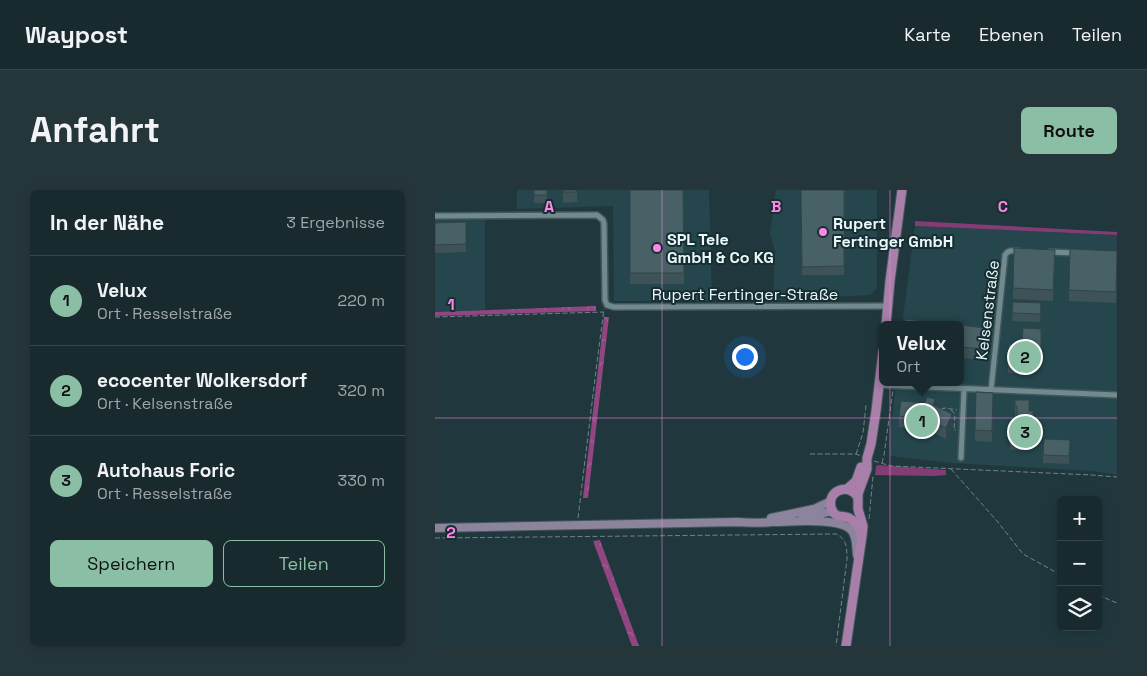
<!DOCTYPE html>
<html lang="de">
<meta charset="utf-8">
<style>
body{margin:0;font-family:"Space Grotesk",sans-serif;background:#25363a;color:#f1f3f6}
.controls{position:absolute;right:15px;bottom:15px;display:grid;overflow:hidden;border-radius:8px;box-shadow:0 2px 12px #0003}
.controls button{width:45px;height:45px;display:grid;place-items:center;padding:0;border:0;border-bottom:1px solid #36464a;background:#182a2e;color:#f1f3f6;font:25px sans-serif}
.you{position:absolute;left:309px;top:166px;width:18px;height:18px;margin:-12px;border:4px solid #fff;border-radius:50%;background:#1a73e8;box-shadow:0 0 0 8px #1a73e833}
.badge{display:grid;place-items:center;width:32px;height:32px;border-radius:50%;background:#8abfa5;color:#111;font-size:16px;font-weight:700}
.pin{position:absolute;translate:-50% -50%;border:2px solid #fff;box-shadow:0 1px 5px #0006}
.popup{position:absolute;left:444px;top:131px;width:85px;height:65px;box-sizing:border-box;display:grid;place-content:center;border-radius:8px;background:#182a2e;filter:drop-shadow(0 1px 4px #0005);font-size:16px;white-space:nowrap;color:#9fa7aa}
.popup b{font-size:19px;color:#f1f3f6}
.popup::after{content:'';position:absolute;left:50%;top:100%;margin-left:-10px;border:10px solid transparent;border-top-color:#182a2e}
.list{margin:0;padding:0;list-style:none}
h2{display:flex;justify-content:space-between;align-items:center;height:65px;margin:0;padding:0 20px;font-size:21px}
h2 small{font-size:16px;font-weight:400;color:#9fa7aa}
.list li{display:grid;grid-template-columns:32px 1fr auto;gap:15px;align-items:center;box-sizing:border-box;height:90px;padding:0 20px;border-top:1px solid #36464a}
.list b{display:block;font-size:19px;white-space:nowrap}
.list p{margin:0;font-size:16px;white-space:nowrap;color:#9fa7aa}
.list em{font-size:16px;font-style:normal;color:#9fa7aa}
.actions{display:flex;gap:10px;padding:15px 20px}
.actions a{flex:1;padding:11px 0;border:1px solid #8abfa5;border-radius:8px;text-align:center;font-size:18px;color:#8abfa5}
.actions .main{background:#8abfa5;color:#111}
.icon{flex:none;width:28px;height:28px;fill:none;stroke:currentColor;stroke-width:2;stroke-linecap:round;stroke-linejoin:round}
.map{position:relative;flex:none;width:682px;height:456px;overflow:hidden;border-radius:8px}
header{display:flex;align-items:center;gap:30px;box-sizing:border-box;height:70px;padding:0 25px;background:#182a2e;border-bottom:1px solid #36464a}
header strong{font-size:24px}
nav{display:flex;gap:28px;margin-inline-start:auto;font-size:18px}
.intro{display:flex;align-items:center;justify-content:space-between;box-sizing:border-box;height:120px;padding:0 30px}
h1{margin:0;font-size:35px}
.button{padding:12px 22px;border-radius:8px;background:#8abfa5;color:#111;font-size:18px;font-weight:700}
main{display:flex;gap:30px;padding:0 30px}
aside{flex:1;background:#182a2e;border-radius:8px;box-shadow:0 2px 12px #0003}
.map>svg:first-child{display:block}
.built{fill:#24464c}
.green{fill:#833c74}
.forest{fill:url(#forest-crowns)}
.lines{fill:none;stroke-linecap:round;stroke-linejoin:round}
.street-casing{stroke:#42575b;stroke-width:8}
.secondary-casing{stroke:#42575b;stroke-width:10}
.primary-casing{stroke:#42575b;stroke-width:11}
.path{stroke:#708488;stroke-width:1;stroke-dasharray:5 2.5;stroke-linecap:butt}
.street{stroke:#708a8f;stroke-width:5}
.secondary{stroke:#8c849c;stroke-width:8}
.primary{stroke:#a77fa9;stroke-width:9}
.wall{fill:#3e5358}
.shaded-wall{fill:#324447}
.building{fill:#486166;stroke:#324447}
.grid{fill:none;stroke:#fc86e3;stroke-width:1;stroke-opacity:0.55}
.poi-dot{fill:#fc86e3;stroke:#162e32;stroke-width:2}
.labels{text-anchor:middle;stroke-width:4;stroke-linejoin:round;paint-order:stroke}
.poi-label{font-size:16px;font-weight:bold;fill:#eaf8fa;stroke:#162e32;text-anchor:start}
.street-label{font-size:16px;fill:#eaf8fa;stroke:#162e32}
.grid-label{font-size:16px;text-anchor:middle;font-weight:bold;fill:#fc86e3;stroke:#162e32;stroke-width:4;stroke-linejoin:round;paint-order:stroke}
</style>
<header>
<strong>Waypost</strong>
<nav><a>Karte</a><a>Ebenen</a><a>Teilen</a></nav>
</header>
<div class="intro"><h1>Anfahrt</h1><a class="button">Route</a></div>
<main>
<aside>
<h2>In der Nähe<small>3 Ergebnisse</small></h2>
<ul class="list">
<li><span class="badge">1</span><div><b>Velux</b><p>Ort · Resselstraße</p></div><em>220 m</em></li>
<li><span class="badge">2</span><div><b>ecocenter Wolkersdorf</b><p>Ort · Kelsenstraße</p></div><em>320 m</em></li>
<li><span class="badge">3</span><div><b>Autohaus Foric</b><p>Ort · Resselstraße</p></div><em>330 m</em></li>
</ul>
<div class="actions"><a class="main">Speichern</a><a>Teilen</a></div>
</aside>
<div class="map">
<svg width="682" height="456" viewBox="0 0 682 456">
<defs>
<pattern id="forest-crowns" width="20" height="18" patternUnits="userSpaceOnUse" patternTransform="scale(1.25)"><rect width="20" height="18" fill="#914581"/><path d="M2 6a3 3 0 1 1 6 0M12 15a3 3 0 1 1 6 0" fill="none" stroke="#a16194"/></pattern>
</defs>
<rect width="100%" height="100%" fill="#20383d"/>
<path class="built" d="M 82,0 L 274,0 L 277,111 L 179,111 L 178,16 L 82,19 Z
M 341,0 L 442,0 L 442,98 L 435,105 L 338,110 L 340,62 L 335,43 Z
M 50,29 L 50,120 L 0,122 L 0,30 Z
M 480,36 L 682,45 L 682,285 L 658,281 L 517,273 L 455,266 L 454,254 L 461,192 L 526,192 L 526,135 L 467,135 Z"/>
<path class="green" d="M 480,31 L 682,42 L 682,45 L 480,36 Z
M 443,275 L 511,280 L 511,285 L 499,286 L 440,285 L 441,276 Z"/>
<path class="forest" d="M 161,116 L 161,121 L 0,126 L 0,122 Z
M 169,127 L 174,127 L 153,308 L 148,308 Z
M 165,350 L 204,456 L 197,456 L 158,351 Z"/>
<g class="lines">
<defs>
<path id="street" d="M 0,26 L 162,25 L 168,30 L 169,34 L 170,110 L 172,115 L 179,117 L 453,116
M 615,62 L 642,63
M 444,195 L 682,205
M 556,200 L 570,65 C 574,59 578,61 584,61
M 526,268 L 529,199"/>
<path id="secondary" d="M 336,328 L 379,319 L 396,311
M 367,329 L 393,322 L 398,322
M 0,338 L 302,332 C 314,333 326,333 337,332 C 354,332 405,327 416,340 C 422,346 421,357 422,365"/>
<path id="primary" d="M 451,135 L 455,91 L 467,0
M 412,299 L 421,291 L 426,277
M 423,308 C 415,292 392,300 396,317 C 399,329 407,325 414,328 C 420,331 424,338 426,343
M 411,456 L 427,346 L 428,336 L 423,319 L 423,304 L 432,279 L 432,268 L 436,254 L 441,221 L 448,161"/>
</defs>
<use href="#street" class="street-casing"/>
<use href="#secondary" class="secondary-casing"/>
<use href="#primary" class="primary-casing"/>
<path class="path" d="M 0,127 L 169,122
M 506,219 L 510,218 L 522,220
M 516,220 L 520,224 L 519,240 L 521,240
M 375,264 L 421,264 L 426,266
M 421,264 L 428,243 L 431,215
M 439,271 L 456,276 L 657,285 L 682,287
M 447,273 L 449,265 L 458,200
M 516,279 L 562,331 L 588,364 L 626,385
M 143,328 L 161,180 L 169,119
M 434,329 L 438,286
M 0,348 L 401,344 C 412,349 412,358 412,369 L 401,456
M 663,405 L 682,413"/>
<use href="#street" class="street"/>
<use href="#secondary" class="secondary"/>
<use href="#primary" class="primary"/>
</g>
<path class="wall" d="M 99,0 L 112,0 L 112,13 L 99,13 Z
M 128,0 L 142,0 L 142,12 L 128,13 Z
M 195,0 L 248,0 L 249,94 L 195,94 Z
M 366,0 L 409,0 L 409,85 L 367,85 Z
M 31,32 L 31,62 L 0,63 L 0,33 Z
M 682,61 L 681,113 L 634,111 L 634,100 Z
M 620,71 L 618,111 L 578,109 L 578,98 Z
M 578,112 L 606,113 L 605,132 L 577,131 Z
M 526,135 L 550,149 L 548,170 L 526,168 Z
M 606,150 L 606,169 L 592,168 L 591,184 L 573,183 L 573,172 L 587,155 Z
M 580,210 L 594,221 L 598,221 L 598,253 L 596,252 L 596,260 L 575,260 L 575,241 L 582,242 L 582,227 L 580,227 Z
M 558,214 L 557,252 L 540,251 L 540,240 Z
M 500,215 L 517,234 L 511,249 L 497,242 L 496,244 L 493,243 L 491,249 L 485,247 L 483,239 L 464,237 L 464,226 Z
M 635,258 L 634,274 L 608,273 L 608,265 Z"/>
<path class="shaded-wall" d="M 550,138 L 550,149 L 548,170 L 548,159 Z
M 517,224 L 517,234 L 511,249 L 511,238 Z
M 497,231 L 497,242 L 496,244 L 496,233 Z
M 493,232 L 493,243 L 491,249 L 491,238 Z"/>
<path class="building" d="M 99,0 L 112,0 L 112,5 L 99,5 Z
M 128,0 L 142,0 L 142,2 L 128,2 Z
M 195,0 L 248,0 L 249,83 L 195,83 Z
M 366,0 L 409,0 L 409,76 L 367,77 Z
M 31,32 L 31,54 L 0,55 L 0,33 Z
M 579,58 L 620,60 L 618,100 L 578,98 Z
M 635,59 L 682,61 L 681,102 L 634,100 Z
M 578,112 L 606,113 L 605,124 L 577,123 Z
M 471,129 L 521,135 L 470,135 Z
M 526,135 L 550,138 L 548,159 L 526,157 Z
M 588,138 L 606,139 L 606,158 L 592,157 L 591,173 L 573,172 L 574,154 L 587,155 Z
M 541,202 L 558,203 L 557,241 L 540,240 Z
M 492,207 L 500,209 L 498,215 L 517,224 L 511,238 L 497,231 L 496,233 L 493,232 L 491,238 L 485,236 L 483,228 L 464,226 L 466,211 L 490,213 Z
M 580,210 L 594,210 L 594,221 L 598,221 L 598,242 L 596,242 L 596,249 L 575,249 L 575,241 L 582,242 L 582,216 L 580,216 Z
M 609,249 L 635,250 L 634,266 L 608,265 Z"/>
<path class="grid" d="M 227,0 L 227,456M 455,0 L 455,456M 0,228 L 682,228"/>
<g class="poi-dot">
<circle cx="388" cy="42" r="5"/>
<circle cx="222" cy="58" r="5"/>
</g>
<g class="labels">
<g class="poi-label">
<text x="398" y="39">Rupert<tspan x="398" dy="18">Fertinger GmbH</tspan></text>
<text x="232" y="55">SPL Tele<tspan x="232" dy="18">GmbH &amp; Co KG</tspan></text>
</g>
<g class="street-label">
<text x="310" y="110">Rupert Fertinger-Straße</text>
<text transform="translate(552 120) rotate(-83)" y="6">Kelsenstraße</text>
</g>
</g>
<g class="grid-label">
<text x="114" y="22">A</text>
<text x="341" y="22">B</text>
<text x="568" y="22">C</text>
<text x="16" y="120">1</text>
<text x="16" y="348">2</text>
</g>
</svg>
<div class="controls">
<button>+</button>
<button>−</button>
<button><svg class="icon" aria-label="layers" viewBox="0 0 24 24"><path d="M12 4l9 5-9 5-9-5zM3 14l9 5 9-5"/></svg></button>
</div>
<div class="you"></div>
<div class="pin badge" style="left:487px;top:231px">1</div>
<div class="popup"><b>Velux</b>Ort</div>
<div class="pin badge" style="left:590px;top:167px">2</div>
<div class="pin badge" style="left:590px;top:242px">3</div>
</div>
</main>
